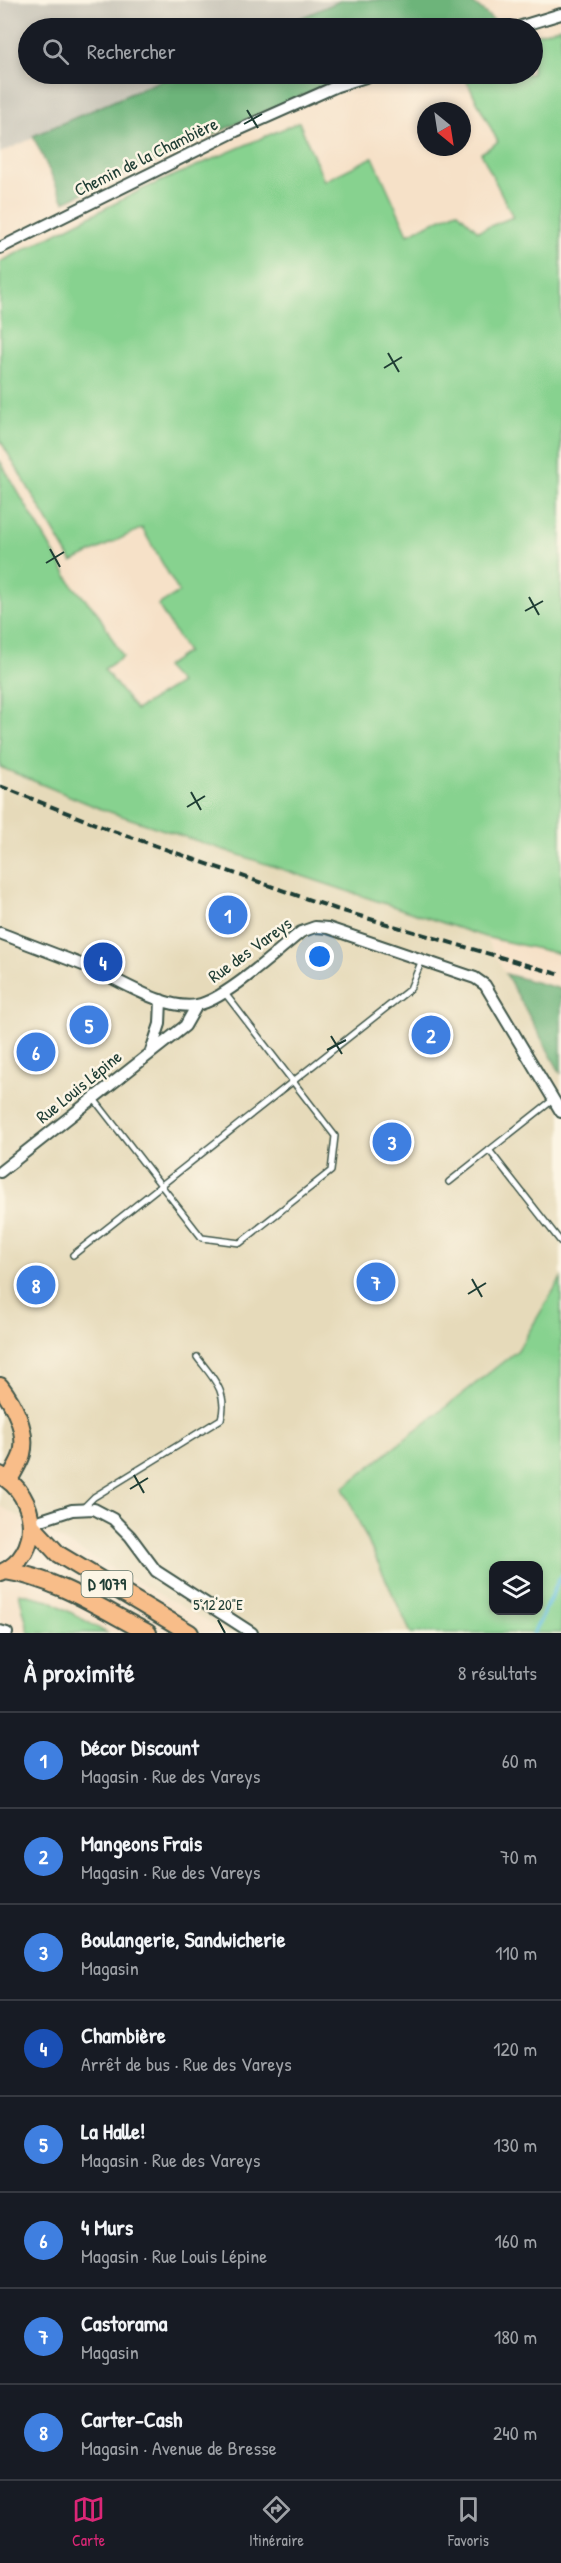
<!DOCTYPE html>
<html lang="fr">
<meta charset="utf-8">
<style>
body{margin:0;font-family:"Patrick Hand",sans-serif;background:#20242c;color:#f1f3f6}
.controls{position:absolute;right:18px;bottom:18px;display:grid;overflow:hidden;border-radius:12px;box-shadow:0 3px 9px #0003}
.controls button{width:54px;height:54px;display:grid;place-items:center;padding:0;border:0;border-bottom:2px solid #363941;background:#171b24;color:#f1f3f6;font:30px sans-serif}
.compass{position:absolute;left:417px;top:102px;width:54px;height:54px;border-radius:50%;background:#171b24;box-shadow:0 3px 9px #0003;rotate:150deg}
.you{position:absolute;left:320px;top:957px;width:21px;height:21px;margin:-15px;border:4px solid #fff;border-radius:50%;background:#1a73e8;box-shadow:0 0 0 9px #1a73e833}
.badge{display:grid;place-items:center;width:39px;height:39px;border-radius:50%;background:#db2777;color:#fff;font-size:20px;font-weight:700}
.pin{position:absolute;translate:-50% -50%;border:3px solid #fff;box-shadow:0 2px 6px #0006}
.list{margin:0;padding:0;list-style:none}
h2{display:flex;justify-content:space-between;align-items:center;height:78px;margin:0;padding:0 24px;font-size:26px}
h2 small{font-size:20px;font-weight:400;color:#9ea1a6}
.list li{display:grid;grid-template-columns:39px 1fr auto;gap:18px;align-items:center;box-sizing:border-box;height:96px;padding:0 24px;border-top:2px solid #363941}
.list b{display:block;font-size:22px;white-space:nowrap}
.list p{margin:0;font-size:20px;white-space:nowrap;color:#9ea1a6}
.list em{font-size:20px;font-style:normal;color:#9ea1a6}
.icon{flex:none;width:33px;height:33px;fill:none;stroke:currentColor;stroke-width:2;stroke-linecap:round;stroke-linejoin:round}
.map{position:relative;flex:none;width:561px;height:1633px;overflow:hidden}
.search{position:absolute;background:#171b24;box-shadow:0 3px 9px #0003;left:18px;right:18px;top:18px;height:66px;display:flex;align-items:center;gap:15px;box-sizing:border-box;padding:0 21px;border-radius:33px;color:#9ea1a6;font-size:22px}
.sheet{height:846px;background:#171b24}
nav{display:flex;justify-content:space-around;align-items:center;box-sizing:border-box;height:84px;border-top:2px solid #363941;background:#171b24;font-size:16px;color:#9ea1a6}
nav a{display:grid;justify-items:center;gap:3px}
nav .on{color:#db2777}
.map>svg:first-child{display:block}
.built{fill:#e6daba}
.industrial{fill:#c8c4b8}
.green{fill:#87d28f;stroke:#538862;stroke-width:1.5;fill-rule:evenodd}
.forest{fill:#6db47a;stroke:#467857;stroke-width:1.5}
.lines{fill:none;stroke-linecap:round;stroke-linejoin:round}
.stream{stroke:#65c1e3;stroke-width:4}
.lane-casing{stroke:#3f564a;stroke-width:8}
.street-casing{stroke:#3f564a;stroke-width:14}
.primary-casing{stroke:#3f564a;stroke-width:20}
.lane{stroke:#fff;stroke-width:5}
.street{stroke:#fff;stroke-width:10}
.primary{stroke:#f8bd89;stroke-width:16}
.rail{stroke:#1f3d34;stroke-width:4;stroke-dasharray:9 4.5;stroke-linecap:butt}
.ticks{fill:none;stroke:#1f3d34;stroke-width:2}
.labels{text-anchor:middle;stroke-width:5;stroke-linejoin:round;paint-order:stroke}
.shield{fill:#fcf5e5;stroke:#617469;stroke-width:1.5}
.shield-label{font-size:16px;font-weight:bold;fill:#1f3d34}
.street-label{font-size:18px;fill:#1f3d34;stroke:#fcf5e5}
.ticks-label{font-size:15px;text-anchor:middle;fill:#1f3d34;stroke:#fcf5e5;stroke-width:5;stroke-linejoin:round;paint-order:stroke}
</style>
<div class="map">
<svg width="561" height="1633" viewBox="0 0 561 1633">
<rect width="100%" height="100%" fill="#fcf5e5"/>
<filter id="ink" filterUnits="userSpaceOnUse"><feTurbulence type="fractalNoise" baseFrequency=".0167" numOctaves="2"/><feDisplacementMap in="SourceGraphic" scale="12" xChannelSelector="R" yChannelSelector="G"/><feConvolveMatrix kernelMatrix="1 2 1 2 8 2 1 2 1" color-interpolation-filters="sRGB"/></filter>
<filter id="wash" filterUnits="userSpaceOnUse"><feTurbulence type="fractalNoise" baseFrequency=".008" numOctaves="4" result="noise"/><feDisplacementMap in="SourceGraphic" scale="24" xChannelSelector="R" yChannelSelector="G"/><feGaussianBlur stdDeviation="1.35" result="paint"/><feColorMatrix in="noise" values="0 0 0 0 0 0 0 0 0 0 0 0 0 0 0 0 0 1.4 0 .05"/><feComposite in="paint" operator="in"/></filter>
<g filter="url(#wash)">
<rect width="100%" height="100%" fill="#f6e1c8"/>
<path class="built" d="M 0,767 L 101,809 L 485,937 L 561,1074 L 561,1278 L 518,1350 L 343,1488 L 411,1633 L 229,1633 L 0,1506 Z"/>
<path class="industrial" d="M 0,0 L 342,0 L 278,28 L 28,28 L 28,74 L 176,74 L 0,153 Z"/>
<path class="green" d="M 561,27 L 561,954 L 485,937 L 101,809 L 0,767 L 0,461 L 73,586 L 97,612 L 123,657 L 104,669 L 136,710 L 180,683 L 165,667 L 187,652 L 158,605 L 179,592 L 142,528 L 72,562 L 0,440 L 0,262 L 143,189 L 299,122 L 324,181 L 373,157 L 408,234 L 457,211 L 478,231 L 513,217 L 481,153 L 498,142 L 463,74 L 532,74 L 533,35 Z
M 561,1278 L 561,1633 L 411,1633 L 343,1488 L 518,1350 ZM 494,1566 L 538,1566 L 538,1610 L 494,1610 Z
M 19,1593 L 49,1600 L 107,1633 L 29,1633 Z"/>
<path class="forest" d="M 342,0 L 469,0 L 496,22 L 477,28 L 278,28 Z
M 176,74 L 354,74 L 254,116 L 64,202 L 33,136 Z
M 506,974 L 561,989 L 561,1074 Z"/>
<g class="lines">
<path class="stream" d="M 534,1633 L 561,1575"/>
</g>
</g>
<g filter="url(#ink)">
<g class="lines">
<defs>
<path id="lane" d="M 94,1099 L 202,1238 L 240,1243 L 331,1171 L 335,1136 L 224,992
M 489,1150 L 561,1242
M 449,1182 L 554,1099
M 73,1255 L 410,989 L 422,960
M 83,1508 L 94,1497 L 221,1419 C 229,1392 212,1377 197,1357"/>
<path id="street" d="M 515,28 L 561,14
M 0,248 L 236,131 L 337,86 L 375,74
M 0,933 C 33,946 66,958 98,971 C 124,983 168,1011 197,1005 C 225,1000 277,951 301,932 L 315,927 L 328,928 L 475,978 L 485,985 L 561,1112
M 151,1051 L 160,1024 L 161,1000
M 0,1172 L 185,1026 L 197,1005
M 32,1523 L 72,1510 L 94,1509 L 113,1519 L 130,1536 L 156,1571 L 252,1633
M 0,1631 L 7,1633"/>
<path id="primary" d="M 0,1386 C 13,1403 28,1431 22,1454 C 20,1462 13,1472 9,1480
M 0,1475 C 38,1495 44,1554 1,1573
M 32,1526 L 58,1554 L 190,1633
M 6,1571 C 58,1579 102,1609 148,1633"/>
</defs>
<use href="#lane" class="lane-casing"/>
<use href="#street" class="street-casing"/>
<use href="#primary" class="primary-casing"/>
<use href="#lane" class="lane"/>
<use href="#street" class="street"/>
<use href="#primary" class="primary"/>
<path class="rail" d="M 0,786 L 105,828 L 336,909 L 561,975"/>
</g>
</g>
<path class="ticks" d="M 247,110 L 258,128M 244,124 L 262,114M 388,353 L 399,372M 384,368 L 402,357M 50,549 L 60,567M 46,563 L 64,552M 529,597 L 539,615M 525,611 L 543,601M 191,792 L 201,810M 187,807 L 205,796M 331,1036 L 342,1054M 327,1050 L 346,1040M 472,1279 L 482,1297M 468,1294 L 486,1283M 134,1475 L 144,1493M 130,1489 L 148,1478M 218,1620 L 225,1633"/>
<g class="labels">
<rect class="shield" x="81.5" y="1571" width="51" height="26" rx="4.5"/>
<g class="shield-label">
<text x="107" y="1590">D 1079</text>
</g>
<g class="street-label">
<text transform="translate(146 157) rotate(-26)" y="6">Chemin de la Chambière</text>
<text transform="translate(250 950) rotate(-36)" y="6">Rue des Vareys</text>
<text transform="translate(79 1087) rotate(-39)" y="6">Rue Louis Lépine</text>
</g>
</g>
<g class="ticks-label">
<text x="218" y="1610">5°12'20"E</text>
</g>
</svg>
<div class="controls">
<button><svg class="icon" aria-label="layers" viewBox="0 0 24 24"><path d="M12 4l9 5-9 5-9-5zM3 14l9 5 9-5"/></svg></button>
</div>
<svg class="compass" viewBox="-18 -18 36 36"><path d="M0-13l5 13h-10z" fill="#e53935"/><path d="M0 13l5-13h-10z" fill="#9ea1a6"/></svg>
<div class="you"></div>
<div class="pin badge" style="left:228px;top:915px;background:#3f7fe0">1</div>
<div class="pin badge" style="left:431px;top:1035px;background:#3f7fe0">2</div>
<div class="pin badge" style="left:392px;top:1142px;background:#3f7fe0">3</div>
<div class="pin badge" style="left:103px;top:962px;background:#1a4fb4">4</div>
<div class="pin badge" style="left:89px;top:1025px;background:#3f7fe0">5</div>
<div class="pin badge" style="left:36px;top:1052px;background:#3f7fe0">6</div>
<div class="pin badge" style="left:376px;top:1282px;background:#3f7fe0">7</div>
<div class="pin badge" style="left:36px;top:1285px;background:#3f7fe0">8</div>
<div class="search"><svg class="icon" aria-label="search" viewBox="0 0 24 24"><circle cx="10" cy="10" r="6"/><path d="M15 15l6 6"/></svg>Rechercher</div>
</div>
<section class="sheet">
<h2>À proximité<small>8 résultats</small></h2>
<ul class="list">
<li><span class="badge" style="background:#3f7fe0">1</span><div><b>Décor Discount</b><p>Magasin · Rue des Vareys</p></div><em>60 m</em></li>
<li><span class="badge" style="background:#3f7fe0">2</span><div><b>Mangeons Frais</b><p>Magasin · Rue des Vareys</p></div><em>70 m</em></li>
<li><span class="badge" style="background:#3f7fe0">3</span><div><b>Boulangerie, Sandwicherie</b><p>Magasin</p></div><em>110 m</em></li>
<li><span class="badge" style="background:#1a4fb4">4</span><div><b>Chambière</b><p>Arrêt de bus · Rue des Vareys</p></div><em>120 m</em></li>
<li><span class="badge" style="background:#3f7fe0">5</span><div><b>La Halle!</b><p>Magasin · Rue des Vareys</p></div><em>130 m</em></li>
<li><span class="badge" style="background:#3f7fe0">6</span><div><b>4 Murs</b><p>Magasin · Rue Louis Lépine</p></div><em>160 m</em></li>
<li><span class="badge" style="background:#3f7fe0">7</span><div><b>Castorama</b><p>Magasin</p></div><em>180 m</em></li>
<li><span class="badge" style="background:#3f7fe0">8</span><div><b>Carter-Cash</b><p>Magasin · Avenue de Bresse</p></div><em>240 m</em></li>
</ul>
</section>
<nav>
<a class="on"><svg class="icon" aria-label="map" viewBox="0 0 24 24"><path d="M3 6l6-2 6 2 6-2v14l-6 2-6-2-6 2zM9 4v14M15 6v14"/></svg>Carte</a>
<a><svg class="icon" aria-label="directions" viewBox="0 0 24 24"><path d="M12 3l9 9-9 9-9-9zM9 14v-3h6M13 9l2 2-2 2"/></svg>Itinéraire</a>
<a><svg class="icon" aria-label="saved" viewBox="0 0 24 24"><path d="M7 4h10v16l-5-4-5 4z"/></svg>Favoris</a>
</nav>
